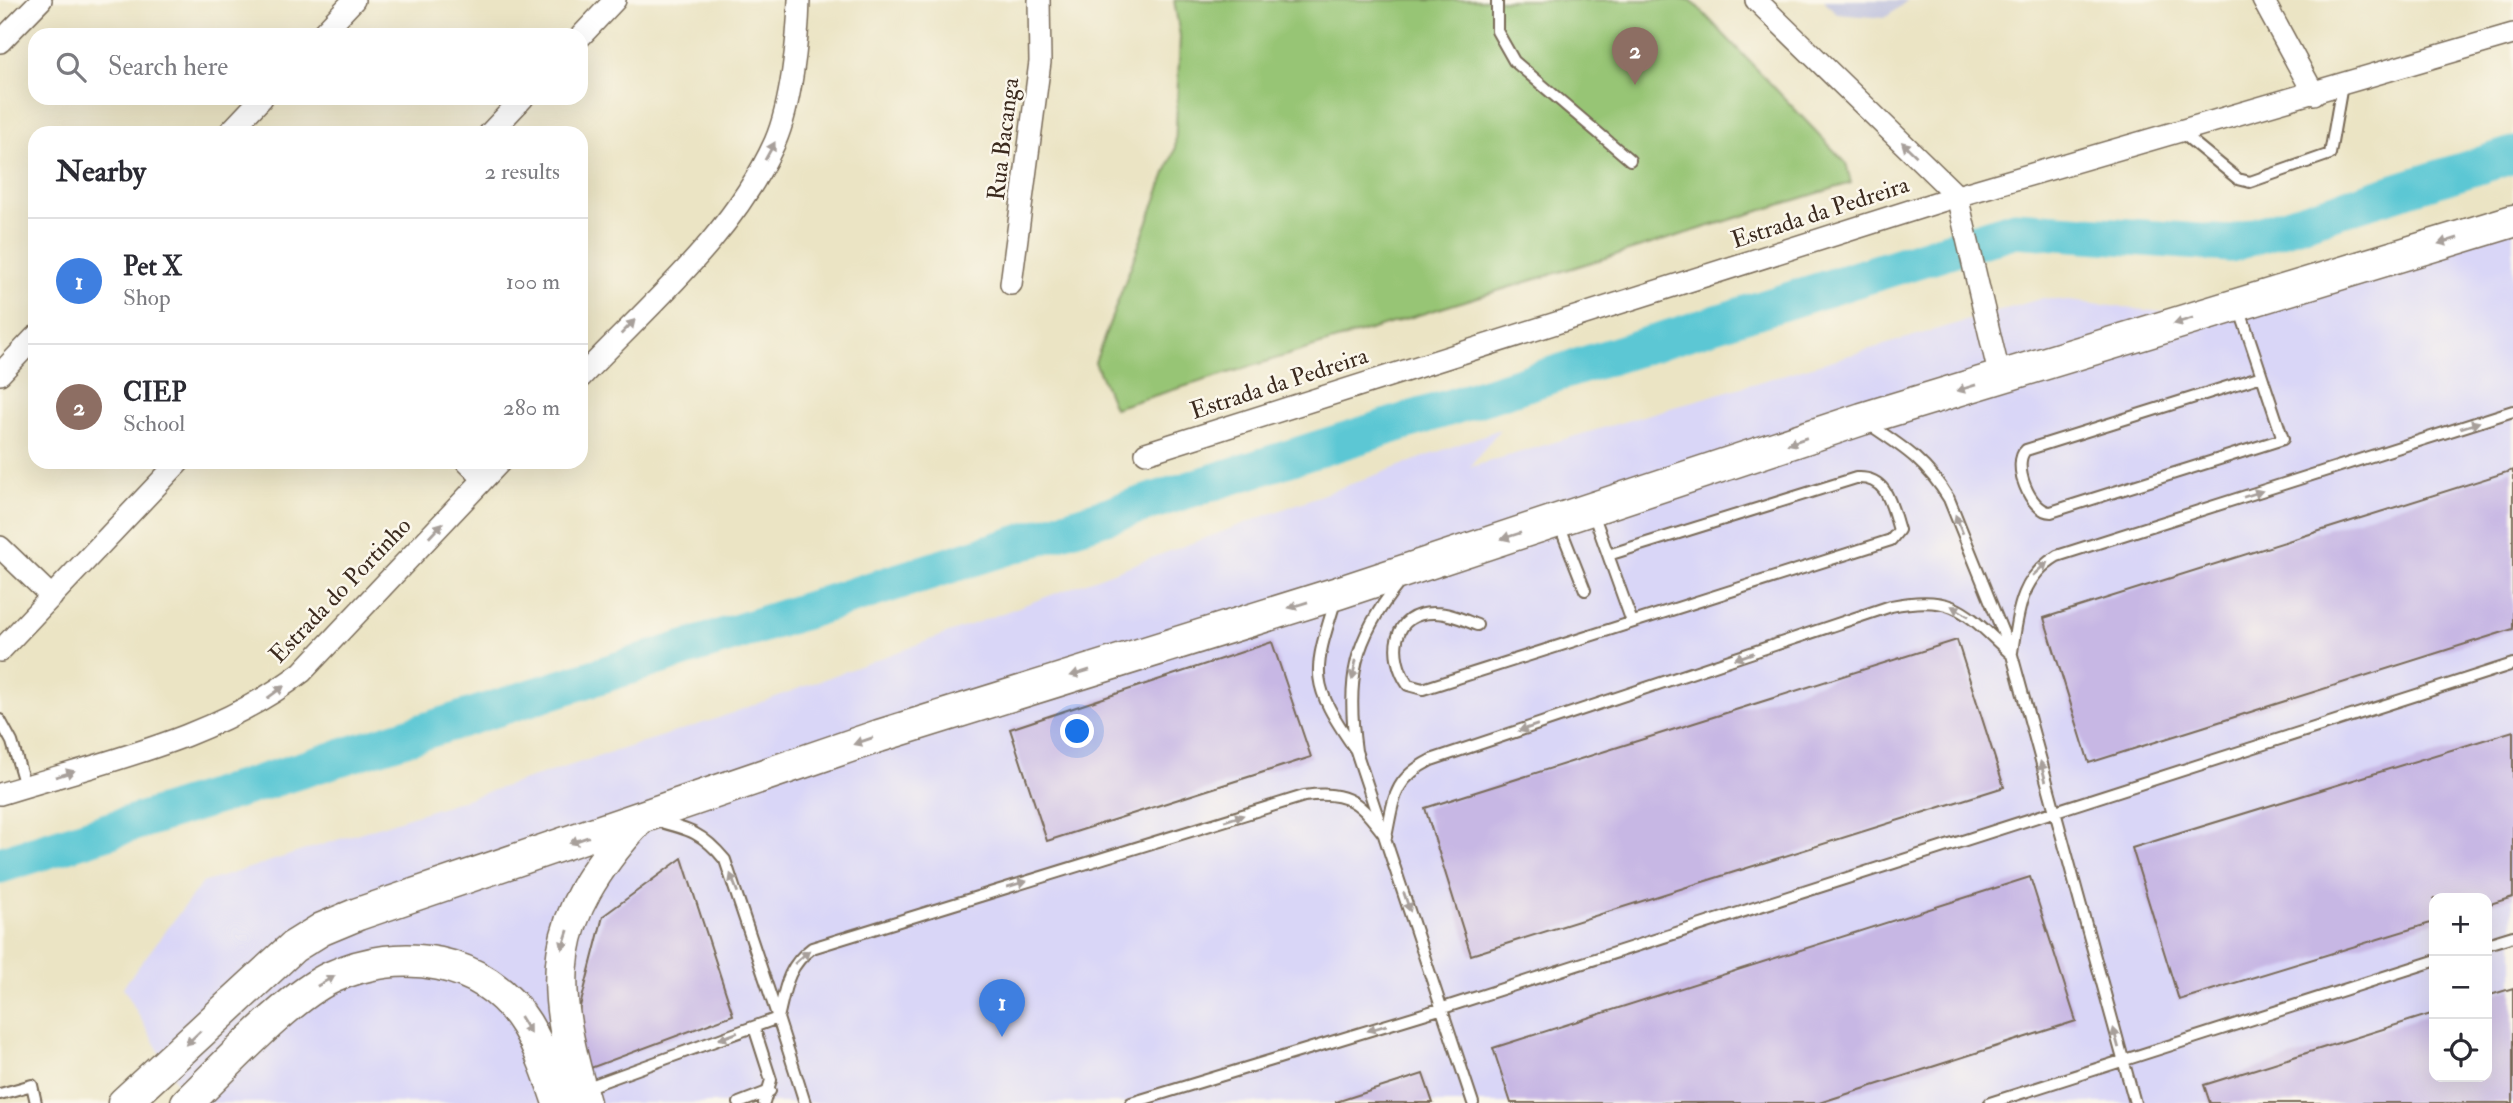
<!DOCTYPE html>
<meta charset="utf-8">
<style>
body{margin:0;font-family:"IM FELL Double Pica",serif;background:#f7f7f7;color:#2b2b33}
.controls{position:absolute;right:21px;bottom:21px;display:grid;overflow:hidden;border-radius:14px;box-shadow:0 7px 28px #0002}
.controls button{width:63px;height:63px;display:grid;place-items:center;padding:0;border:0;border-bottom:2px solid #e1e1e2;background:#fff;color:#2b2b33;font:35px sans-serif}
.you{position:absolute;left:1078px;top:732px;width:24px;height:24px;margin:-18px;border:5px solid #fff;border-radius:50%;background:#1a73e8;box-shadow:0 0 0 10px #1a73e833}
.badge{display:grid;place-items:center;width:46px;height:46px;border-radius:50%;background:#0b8043;color:#fff;font-size:23px;font-weight:700}
.pin{position:absolute;translate:-50% -58px;filter:drop-shadow(0 2px 4px #0008)}
.pin::after{content:'';position:absolute;top:37px;width:24px;height:21px;background:inherit;clip-path:polygon(0 0,100% 0,50% 100%)}
.list{margin:0;padding:0;list-style:none}
h2{display:flex;justify-content:space-between;align-items:center;height:91px;margin:0;padding:0 28px;font-size:30px}
h2 small{font-size:23px;font-weight:400;color:#7c7c81}
.list li{display:grid;grid-template-columns:46px 1fr auto;gap:21px;align-items:center;box-sizing:border-box;height:126px;padding:0 28px;border-top:2px solid #e1e1e2}
.list b{display:block;font-size:26px;white-space:nowrap}
.list p{margin:0;font-size:23px;white-space:nowrap;color:#7c7c81}
.list em{font-size:23px;font-style:normal;color:#7c7c81}
.icon{flex:none;width:38px;height:38px;fill:none;stroke:currentColor;stroke-width:2;stroke-linecap:round;stroke-linejoin:round}
.map{position:relative;flex:none;width:2513px;height:1103px;overflow:hidden}
.search{position:absolute;background:#fff;box-shadow:0 7px 28px #0002;left:28px;top:28px;width:560px;height:77px;display:flex;align-items:center;gap:18px;box-sizing:border-box;padding:0 24px;border-radius:21px;color:#7c7c81;font-size:26px}
.panel{position:absolute;background:#fff;box-shadow:0 7px 28px #0002;left:28px;top:126px;width:560px;height:343px;border-radius:21px}
.map>svg:first-child{display:block}
.built{fill:#d9d6f7;fill-rule:evenodd}
.industrial{fill:#c0c2dd}
.green{fill:#97c574;stroke:#697849;stroke-width:2}
.lines{fill:none;stroke-linecap:round;stroke-linejoin:round}
.river{stroke:#5bc7d4;stroke-width:37}
.building{fill:#c7b7e4}
.lane-casing{stroke:#796b58;stroke-width:14}
.street-casing{stroke:#796b58;stroke-width:24}
.secondary-casing{stroke:#796b58;stroke-width:35}
.lane{stroke:#fff;stroke-width:10}
.street{stroke:#fff;stroke-width:21}
.secondary{stroke:#fff;stroke-width:32}
.oneway{fill:#a79f9a}
.labels{text-anchor:middle;stroke-width:5;stroke-linejoin:round;paint-order:stroke}
.street-label{font-size:24px;fill:#3b2a1e;stroke:#fbf7ec}
</style>
<div class="map">
<svg width="2513" height="1103" viewBox="0 0 2513 1103">
<rect width="100%" height="100%" fill="#fbf7ec"/>
<filter id="ink" filterUnits="userSpaceOnUse"><feTurbulence type="fractalNoise" baseFrequency=".0143" numOctaves="2"/><feDisplacementMap in="SourceGraphic" scale="14" xChannelSelector="R" yChannelSelector="G"/><feConvolveMatrix kernelMatrix="1 2 1 2 8 2 1 2 1" color-interpolation-filters="sRGB"/></filter>
<filter id="wash" filterUnits="userSpaceOnUse"><feTurbulence type="fractalNoise" baseFrequency=".00686" numOctaves="4" result="noise"/><feDisplacementMap in="SourceGraphic" scale="28" xChannelSelector="R" yChannelSelector="G"/><feGaussianBlur stdDeviation="1.57" result="paint"/><feColorMatrix in="noise" values="0 0 0 0 0 0 0 0 0 0 0 0 0 0 0 0 0 1.4 0 .05"/><feComposite in="paint" operator="in"/></filter>
<g filter="url(#wash)">
<rect width="100%" height="100%" fill="#ebe4c4"/>
<path class="built" d="M 2513,207 L 2513,1103 L 188,1103 L 123,987 L 202,883 L 713,720 L 1500,429 L 1470,467 L 2043,298 L 2162,312 ZM 2434,898 L 2487,898 L 2487,1077 L 2434,1077 Z"/>
<path class="industrial" d="M 1824,0 L 1908,0 L 1885,18 L 1837,14 Z"/>
<path class="green" d="M 1174,0 L 1691,0 L 1846,163 L 1851,183 L 1114,408 L 1095,362 L 1175,149 L 1180,36 Z"/>
<g class="lines">
<path class="river" d="M 0,865 L 2015,229 L 2230,244 L 2513,155"/>
</g>
<g id="blocks">
<path class="building" d="M 2513,470 L 2513,629 L 2089,763 L 2044,618 Z
M 1957,640 L 2004,787 L 1471,955 L 1425,808 Z
M 1272,642 L 1311,757 L 1047,841 L 1010,729 Z
M 2513,731 L 2513,897 L 2487,905 L 2487,898 L 2434,898 L 2434,922 L 2179,1000 L 2132,848 Z
M 682,858 L 733,1015 L 580,1072 L 571,1042 L 603,916 Z
M 2030,877 L 2076,1021 L 1819,1103 L 1511,1103 L 1493,1048 Z
M 2513,988 L 2513,1103 L 2210,1103 L 2204,1085 L 2434,1013 L 2434,1077 L 2487,1077 L 2487,996 Z
M 1423,1074 L 1433,1103 L 1336,1103 L 1336,1102 Z"/>
</g>
</g>
<g filter="url(#ink)">
<use href="#blocks" fill-opacity="0" stroke="#796b58" stroke-width="2"/>
<g class="lines">
<defs>
<path id="lane" d="M 1497,0 L 1497,31 L 1514,61 L 1630,160
M 2182,133 L 2238,179 L 2250,182 L 2330,154 L 2342,85
M 2239,308 C 2254,351 2268,395 2283,439 L 2051,512 C 2030,512 2011,463 2026,450 L 2262,376
M 1867,423 C 1903,447 1926,461 1949,499 L 2012,655 L 2135,1103
M 1593,513 L 1632,622
M 1559,524 L 1585,590
M 1399,583 C 1353,640 1346,680 1356,751 L 1473,1103
M 1336,599 C 1312,675 1309,682 1355,749
M 1477,625 C 1464,620 1450,613 1435,613 C 1391,612 1388,656 1408,685 L 1423,689 L 1891,540 L 1899,530 C 1891,505 1888,476 1856,478 L 1608,555
M 2012,652 C 2018,613 2020,578 2057,556 L 2513,411
M 0,720 L 12,742 L 25,786
M 656,821 C 689,829 703,833 725,860 L 777,1015
M 1386,837 C 1394,799 1393,779 1431,760 L 1891,606 C 1955,593 1966,613 2010,653
M 2487,944 L 2513,936
M 778,1018 C 785,989 787,966 812,948 L 1304,796 C 1350,790 1360,803 1386,837
M 754,1027 L 771,1080 L 764,1103
M 585,1088 L 778,1018 L 805,1103
M 0,1094 L 32,1085 L 36,1103
M 739,1103 L 770,1091
M 1131,1103 L 1443,1008 L 2513,664
M 1990,1103 L 2434,961"/>
<path id="street" d="M 1756,0 L 1957,196 L 2000,378
M 2263,0 L 2314,94
M 321,35 L 354,0
M 581,36 L 615,0
M 0,42 L 41,0
M 229,133 L 262,98
M 490,133 L 523,98
M 1011,284 L 1040,62 L 1039,0
M 0,374 L 35,337
M 581,377 C 650,304 733,235 775,142 C 791,105 798,41 799,0
M 1146,453 L 1957,196 L 2513,34
M 467,462 L 484,479
M 0,547 L 52,597
M 0,651 L 179,462
M 0,794 C 103,762 216,739 302,672 L 500,462"/>
<path id="secondary" d="M 124,1103 L 293,947 L 322,929 L 358,914 L 879,736 L 1338,593 L 1862,419 L 2513,221
M 187,1103 C 224,1068 288,997 332,977 C 400,946 485,957 526,1024 C 541,1049 550,1076 559,1103
M 584,1103 C 548,979 547,921 637,821"/>
</defs>
<use href="#lane" class="lane-casing"/>
<use href="#street" class="street-casing"/>
<use href="#secondary" class="secondary-casing"/>
<use href="#lane" class="lane"/>
<use href="#street" class="street"/>
<use href="#secondary" class="secondary"/>
</g>
<defs><path id="oneway-solid" d="M-6-.8H1V-3.2L6.5 0L1 3.2V.8H-6Z" transform="scale(1.75)"/></defs>
<g class="oneway">
<use href="#oneway-solid" transform="translate(1909 149) rotate(-136)"/>
<use href="#oneway-solid" transform="translate(770 151) rotate(-61)"/>
<use href="#oneway-solid" transform="translate(2448 241) rotate(163)"/>
<use href="#oneway-solid" transform="translate(2183 321) rotate(163)"/>
<use href="#oneway-solid" transform="translate(628 327) rotate(-46)"/>
<use href="#oneway-solid" transform="translate(1966 388) rotate(163)"/>
<use href="#oneway-solid" transform="translate(2470 425) rotate(-18)"/>
<use href="#oneway-solid" transform="translate(1797 441) rotate(161)"/>
<use href="#oneway-solid" transform="translate(2253 494) rotate(-18)"/>
<use href="#oneway-solid" transform="translate(1959 524) rotate(-112)"/>
<use href="#oneway-solid" transform="translate(436 530) rotate(-47)"/>
<use href="#oneway-solid" transform="translate(1511 536) rotate(162)"/>
<use href="#oneway-solid" transform="translate(2040 569) rotate(-42)"/>
<use href="#oneway-solid" transform="translate(1298 605) rotate(163)"/>
<use href="#oneway-solid" transform="translate(1960 611) rotate(-149)"/>
<use href="#oneway-solid" transform="translate(1744 656) rotate(161)"/>
<use href="#oneway-solid" transform="translate(1354 670) rotate(102)"/>
<use href="#oneway-solid" transform="translate(1080 673) rotate(163)"/>
<use href="#oneway-solid" transform="translate(276 692) rotate(-36)"/>
<use href="#oneway-solid" transform="translate(1528 728) rotate(161)"/>
<use href="#oneway-solid" transform="translate(863 741) rotate(161)"/>
<use href="#oneway-solid" transform="translate(2043 771) rotate(-105)"/>
<use href="#oneway-solid" transform="translate(65 774) rotate(-18)"/>
<use href="#oneway-solid" transform="translate(1234 818) rotate(-17)"/>
<use href="#oneway-solid" transform="translate(579 840) rotate(161)"/>
<use href="#oneway-solid" transform="translate(734 883) rotate(-111)"/>
<use href="#oneway-solid" transform="translate(1017 884) rotate(-17)"/>
<use href="#oneway-solid" transform="translate(1407 902) rotate(71)"/>
<use href="#oneway-solid" transform="translate(565 940) rotate(108)"/>
<use href="#oneway-solid" transform="translate(802 957) rotate(-42)"/>
<use href="#oneway-solid" transform="translate(326 981) rotate(-30)"/>
<use href="#oneway-solid" transform="translate(525 1025) rotate(59)"/>
<use href="#oneway-solid" transform="translate(1377 1028) rotate(163)"/>
<use href="#oneway-solid" transform="translate(728 1036) rotate(160)"/>
<use href="#oneway-solid" transform="translate(193 1038) rotate(137)"/>
<use href="#oneway-solid" transform="translate(2116 1038) rotate(-105)"/>
</g>
</g>
<g class="labels">
<g class="street-label">
<text transform="translate(1003 139) rotate(-83)" y="8">Rua Bacanga</text>
<text transform="translate(1820 212) rotate(-18)" y="8">Estrada da Pedreira</text>
<text transform="translate(1279 383) rotate(-18)" y="8">Estrada da Pedreira</text>
<text transform="translate(340 590) rotate(-46)" y="8">Estrada do Portinho</text>
</g>
</g>
</svg>
<div class="controls">
<button>+</button>
<button>−</button>
<button><svg class="icon" aria-label="locate" viewBox="0 0 24 24"><circle cx="12" cy="12" r="6"/><path d="M12 2v4M12 18v4M2 12h4M18 12h4"/></svg></button>
</div>
<div class="you"></div>
<div class="pin badge" style="left:1002px;top:1037px;background:#3f7fe0">1</div>
<div class="pin badge" style="left:1635px;top:85px;background:#8d6e63">2</div>
<div class="search"><svg class="icon" aria-label="search" viewBox="0 0 24 24"><circle cx="10" cy="10" r="6"/><path d="M15 15l6 6"/></svg>Search here</div>
<section class="panel">
<h2>Nearby<small>2 results</small></h2>
<ul class="list">
<li><span class="badge" style="background:#3f7fe0">1</span><div><b>Pet X</b><p>Shop</p></div><em>100 m</em></li>
<li><span class="badge" style="background:#8d6e63">2</span><div><b>CIEP</b><p>School</p></div><em>280 m</em></li>
</ul>
</section>
</div>
